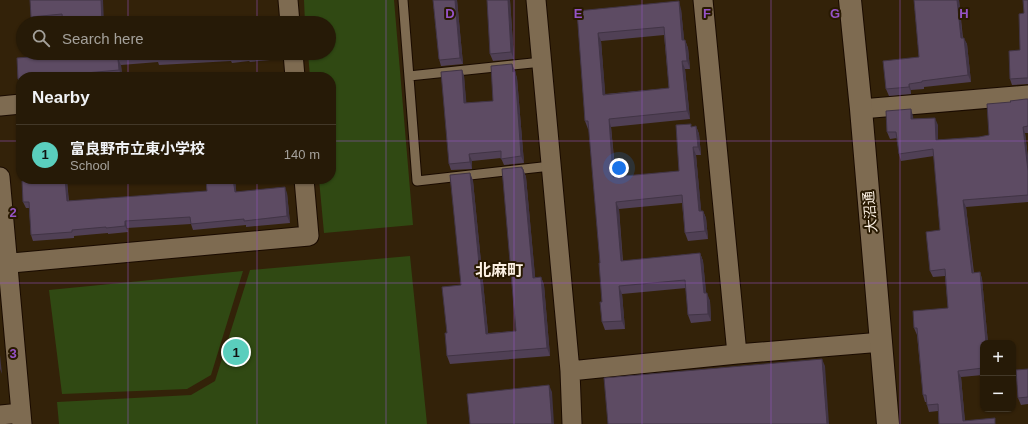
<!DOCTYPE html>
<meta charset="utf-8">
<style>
body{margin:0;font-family:Arial,"Noto Sans JP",sans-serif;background:#322715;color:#f1f3f6}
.controls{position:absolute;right:12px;bottom:12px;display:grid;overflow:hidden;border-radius:8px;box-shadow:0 1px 3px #0004}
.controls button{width:36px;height:36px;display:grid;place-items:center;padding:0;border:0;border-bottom:1px solid #423828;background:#261a07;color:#f1f3f6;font:20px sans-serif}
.you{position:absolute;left:619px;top:168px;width:14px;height:14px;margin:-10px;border:3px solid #fff;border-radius:50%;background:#1a73e8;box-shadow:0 0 0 6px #1a73e833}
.badge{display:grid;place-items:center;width:26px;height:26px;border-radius:50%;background:#5acebd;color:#111;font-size:13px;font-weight:700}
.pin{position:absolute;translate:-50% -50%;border:2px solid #fff;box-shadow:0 1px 4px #0006}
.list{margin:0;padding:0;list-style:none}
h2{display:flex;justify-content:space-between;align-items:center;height:52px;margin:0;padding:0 16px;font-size:17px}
h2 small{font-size:13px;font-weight:400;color:#a4a19b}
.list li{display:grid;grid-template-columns:26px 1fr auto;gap:12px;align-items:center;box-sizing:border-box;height:60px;padding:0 16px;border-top:1px solid #423828}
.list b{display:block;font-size:15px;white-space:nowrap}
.list p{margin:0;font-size:13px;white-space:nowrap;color:#a4a19b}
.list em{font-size:13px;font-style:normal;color:#a4a19b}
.icon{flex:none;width:22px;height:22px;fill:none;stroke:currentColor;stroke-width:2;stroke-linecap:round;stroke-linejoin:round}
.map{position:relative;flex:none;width:1028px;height:424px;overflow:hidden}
.search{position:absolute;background:#261a07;box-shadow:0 1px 3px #0004;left:16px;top:16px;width:320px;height:44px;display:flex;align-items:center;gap:10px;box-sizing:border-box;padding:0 14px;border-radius:22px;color:#a4a19b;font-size:15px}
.panel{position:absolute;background:#261a07;box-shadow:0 1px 3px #0004;left:16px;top:72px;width:320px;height:112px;border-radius:16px}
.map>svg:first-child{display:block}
.green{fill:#304913}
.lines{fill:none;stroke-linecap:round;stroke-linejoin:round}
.service-casing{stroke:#1a0b00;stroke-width:11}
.minor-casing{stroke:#1a0b00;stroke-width:21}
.tertiary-casing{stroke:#1a0b00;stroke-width:24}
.service{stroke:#7e6b51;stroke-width:9}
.minor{stroke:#7e6b51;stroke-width:19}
.tertiary{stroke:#7e6b51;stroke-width:22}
.wall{fill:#504055;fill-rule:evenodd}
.shaded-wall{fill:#413445}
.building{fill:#5d4b63;stroke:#413445;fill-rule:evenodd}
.grid{fill:none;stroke:#9553c6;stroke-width:1;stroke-opacity:0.55}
.labels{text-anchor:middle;stroke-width:4;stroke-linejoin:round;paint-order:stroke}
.street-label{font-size:14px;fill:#fcf1e3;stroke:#281901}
.quarter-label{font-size:16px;font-weight:bold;fill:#fcf1e3;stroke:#281901}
.grid-label{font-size:13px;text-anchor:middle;font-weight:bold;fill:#9553c6;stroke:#281901;stroke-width:4;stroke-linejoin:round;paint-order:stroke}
</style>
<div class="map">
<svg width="1028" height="424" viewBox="0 0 1028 424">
<rect width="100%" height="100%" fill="#332209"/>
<path class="green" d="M 304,0 L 394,0 L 413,225 L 324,233 L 319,179 L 331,179 L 331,77 L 310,77 L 308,53 L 329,53 L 329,23 L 305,23 Z
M 410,256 L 427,424 L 59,424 L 57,402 L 191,395 L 215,381 L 250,270 Z
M 243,271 L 211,375 L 187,389 L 62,394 L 49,290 Z"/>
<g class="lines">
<defs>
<path id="service" d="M 403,0 L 417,181 L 551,166
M 409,76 L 542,62"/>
<path id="minor" d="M 288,0 L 290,23
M 536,0 L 570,371 L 572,424
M 703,0 L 737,354
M 293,53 L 295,77
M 0,106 L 21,104
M 861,109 L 1028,95
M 0,177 L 22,424
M 0,264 L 309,236 L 304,179
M 570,371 L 737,354 L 882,342
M 0,415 L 21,413"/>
<path id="tertiary" d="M 850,0 L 861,109 L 888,424"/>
</defs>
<use href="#service" class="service-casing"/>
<use href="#minor" class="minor-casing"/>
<use href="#tertiary" class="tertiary-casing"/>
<use href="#service" class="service"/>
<use href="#minor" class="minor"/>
<use href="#tertiary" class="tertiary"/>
</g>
<path class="wall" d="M 103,0 L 63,21 L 33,23 L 31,17 Z
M 433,0 L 457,0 L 463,64 L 442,66 L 441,66 L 439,59 Z
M 510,0 L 514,59 L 493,61 L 490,54 Z
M 914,0 L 959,0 L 963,38 L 967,44 L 971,82 L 924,87 L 924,89 L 911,90 L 911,94 L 889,96 L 886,89 L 919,57 Z
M 1028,0 L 1028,84 L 1012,85 L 1010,79 L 1020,50 L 1024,13 Z
M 681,9 L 684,40 L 685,40 L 688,48 L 690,69 L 685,69 L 690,119 L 611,127 L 616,177 L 679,171 L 692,127 L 696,126 L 699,134 L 701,155 L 696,155 L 701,211 L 703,211 L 706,218 L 708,239 L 688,241 L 685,233 L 682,203 L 619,209 L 623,261 L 700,253 L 703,261 L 706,293 L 710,301 L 711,321 L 691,323 L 688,315 L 686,288 L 622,294 L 625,329 L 605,330 L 602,322 L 602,302 L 600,263 L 589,129 L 588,129 L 585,121 L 577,11 ZM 664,35 L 669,88 L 605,94 L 601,41 Z
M 65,53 L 280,53 L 281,59 L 250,62 L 249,61 L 232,63 L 231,61 L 159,65 L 158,62 L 121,65 L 122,76 L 113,77 L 21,77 L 21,86 L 18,79 L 17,58 L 65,54 Z
M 512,64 L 517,78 L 524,163 L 504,165 L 501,158 L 472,161 L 472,169 L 451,170 L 449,164 L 462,70 L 464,76 L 466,103 L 493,101 Z
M 1028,99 L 1028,133 L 1025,133 L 1028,158 L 1028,202 L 966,207 L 974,273 L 980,272 L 982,279 L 988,343 L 983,343 L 983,375 L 961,377 L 965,421 L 939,424 L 938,411 L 929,412 L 927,405 L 927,402 L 925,402 L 923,395 L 917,335 L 914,328 L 948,308 L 945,276 L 933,277 L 930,271 L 940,230 L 934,156 L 901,161 L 899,154 L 897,138 L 890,139 L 887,132 L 913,116 L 913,119 L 938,125 L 938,140 L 979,137 L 989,135 L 1011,102 Z
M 522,167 L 522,169 L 523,169 L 526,177 L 535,277 L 541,277 L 544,285 L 550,356 L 450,364 L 447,356 L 447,333 L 461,285 L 470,173 L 473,181 L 488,333 L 516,331 Z
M 40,179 L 84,179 L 67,181 L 69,201 L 207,191 L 206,179 L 235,179 L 236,192 L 287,193 L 290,223 L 246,227 L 246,225 L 193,230 L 191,224 L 127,228 L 128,232 L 108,234 L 108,233 L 74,236 L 74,238 L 33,241 L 31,235 L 29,208 L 26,208 L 23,202 L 40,180 Z
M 1028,369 L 1028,404 L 1021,405 L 1018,398 Z"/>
<path class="shaded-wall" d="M 101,0 L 103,0 L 104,23 L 102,23 Z
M 455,0 L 457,0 L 463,64 L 460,58 Z
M 508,0 L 510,0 L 514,59 L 511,52 Z
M 957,0 L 959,0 L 963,45 L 961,38 Z
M 679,1 L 681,9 L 685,48 L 682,40 Z
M 598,33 L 601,41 L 606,102 L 603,95 Z
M 964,38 L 967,44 L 971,82 L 968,75 Z
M 685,40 L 688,48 L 690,69 L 687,61 Z
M 278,53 L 280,53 L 281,59 Z
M 118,59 L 121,65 L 122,76 L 119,70 Z
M 682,61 L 685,69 L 690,119 L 687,111 Z
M 512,64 L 515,71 L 515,78 L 513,72 Z
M 462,70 L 464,76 L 467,109 L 464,103 Z
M 515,71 L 517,78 L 524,163 L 521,156 Z
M 909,84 L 911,90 L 911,94 L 909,87 Z
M 911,109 L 913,116 L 914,125 L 911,119 Z
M 935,118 L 938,125 L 938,147 L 936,140 Z
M 609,119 L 611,127 L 616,185 L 613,177 Z
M 696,126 L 699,134 L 701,155 L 698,147 Z
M 1023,127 L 1025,133 L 1028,158 L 1028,172 Z
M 693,147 L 696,155 L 702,219 L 699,211 Z
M 469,154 L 472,161 L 472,169 L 470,162 Z
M 522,167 L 524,172 L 523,169 L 526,177 L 536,286 L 533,278 Z
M 470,173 L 473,181 L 489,342 L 486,334 Z
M 65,179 L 66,179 L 67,181 L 69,208 L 67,201 Z
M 233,179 L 235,179 L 237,198 L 235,192 Z
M 285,187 L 287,193 L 290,223 L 287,216 Z
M 963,200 L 966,207 L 974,280 L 972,273 Z
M 616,202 L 619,209 L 623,269 L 621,261 Z
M 703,211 L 706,218 L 708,239 L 705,231 Z
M 125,221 L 127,228 L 128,232 L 125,226 Z
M 700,253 L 703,261 L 707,301 L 704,293 Z
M 980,272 L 982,279 L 988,343 L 986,343 Z
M 541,277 L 544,285 L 550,356 L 547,348 Z
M 619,286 L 622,294 L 625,329 L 622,321 Z
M 707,293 L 710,301 L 711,321 L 708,314 Z
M 0,355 L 2,374 L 0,369 Z
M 822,359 L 825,366 L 829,424 L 827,424 Z
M 958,371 L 961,377 L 965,424 L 963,421 Z
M 549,385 L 552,392 L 554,424 L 552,424 Z"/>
<path class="building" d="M 30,0 L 101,0 L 102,23 L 63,23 L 62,14 L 31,17 Z
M 433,0 L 455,0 L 460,58 L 440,60 L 439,59 Z
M 487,0 L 508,0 L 511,52 L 490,54 Z
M 914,0 L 957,0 L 961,38 L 964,38 L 968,75 L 922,81 L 922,82 L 909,84 L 909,87 L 886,89 L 883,61 L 919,57 Z
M 1023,0 L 1028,0 L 1028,78 L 1025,78 L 1010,79 L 1009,51 L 1020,50 L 1019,14 L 1024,13 Z
M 679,1 L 682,40 L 685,40 L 687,61 L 682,61 L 687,111 L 609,119 L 613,177 L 679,171 L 676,125 L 691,124 L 691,127 L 696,126 L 698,147 L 693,147 L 699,211 L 703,211 L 705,231 L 685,233 L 682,195 L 616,202 L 621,261 L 700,253 L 704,293 L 707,293 L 708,314 L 688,315 L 685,280 L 619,286 L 622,321 L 602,322 L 600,302 L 602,302 L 599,263 L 600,263 L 588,121 L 585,121 L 577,11 ZM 664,27 L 669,88 L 603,95 L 598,33 Z
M 65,53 L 277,53 L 247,56 L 247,54 L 229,56 L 229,54 L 157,58 L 156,55 L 118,59 L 119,70 L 41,77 L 21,77 L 21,79 L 18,79 L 17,58 L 65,54 Z
M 512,64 L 513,72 L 515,71 L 521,156 L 501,159 L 501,151 L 469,154 L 470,162 L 449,164 L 441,72 L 462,70 L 464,103 L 493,101 L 491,66 Z
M 1026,99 L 1028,99 L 1028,126 L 1023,127 L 1028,171 L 1028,195 L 963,200 L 972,273 L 980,272 L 986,343 L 983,343 L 983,368 L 958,371 L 963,421 L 995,418 L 995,424 L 939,424 L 938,404 L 927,405 L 926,395 L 923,395 L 917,328 L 914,328 L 913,311 L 948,308 L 945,269 L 930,271 L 926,232 L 940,230 L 933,149 L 899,154 L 896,132 L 887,132 L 886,111 L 911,109 L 911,119 L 935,118 L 936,140 L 979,137 L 989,135 L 987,104 L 1011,102 L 1010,101 Z
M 522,167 L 522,169 L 523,169 L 533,278 L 541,277 L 547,348 L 447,356 L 445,333 L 447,333 L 442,287 L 461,285 L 450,175 L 470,173 L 486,334 L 516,331 L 502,169 Z
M 40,179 L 65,179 L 67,201 L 207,191 L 206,179 L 233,179 L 235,192 L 285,187 L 287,216 L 244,221 L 244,219 L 191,224 L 190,217 L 125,221 L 125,226 L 106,228 L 106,227 L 72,230 L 72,232 L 31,235 L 29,202 L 23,202 L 22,181 L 40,180 Z
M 822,359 L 827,424 L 608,424 L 604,378 Z
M 1028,369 L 1028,397 L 1018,398 L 1016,370 Z
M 549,385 L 552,424 L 470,424 L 467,394 Z"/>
<path class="grid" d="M 128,0 L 128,23M 257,0 L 257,23M 386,0 L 386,424M 514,0 L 514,424M 642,0 L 642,424M 771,0 L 771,424M 900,0 L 900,424M 128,53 L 128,77M 257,53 L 257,77M 0,141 L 21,141M 331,141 L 1028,141M 128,179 L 128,424M 257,179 L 257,424M 0,283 L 1028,283"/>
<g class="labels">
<g class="street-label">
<text transform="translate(870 212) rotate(-95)" y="5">大沼通</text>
</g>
<g class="quarter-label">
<text x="499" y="276">北麻町</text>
</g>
</g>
<g class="grid-label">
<text x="450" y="18">D</text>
<text x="578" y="18">E</text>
<text x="707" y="18">F</text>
<text x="835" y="18">G</text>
<text x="964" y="18">H</text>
<text x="13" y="217">2</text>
<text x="13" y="358">3</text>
</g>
</svg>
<div class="controls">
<button>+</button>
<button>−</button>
</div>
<div class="you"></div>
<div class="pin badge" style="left:236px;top:352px">1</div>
<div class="search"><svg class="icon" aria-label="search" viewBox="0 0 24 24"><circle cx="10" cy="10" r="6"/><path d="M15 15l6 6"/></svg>Search here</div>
<section class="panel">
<h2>Nearby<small></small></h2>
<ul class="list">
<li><span class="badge">1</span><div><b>富良野市立東小学校</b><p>School</p></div><em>140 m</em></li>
</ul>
</section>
</div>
